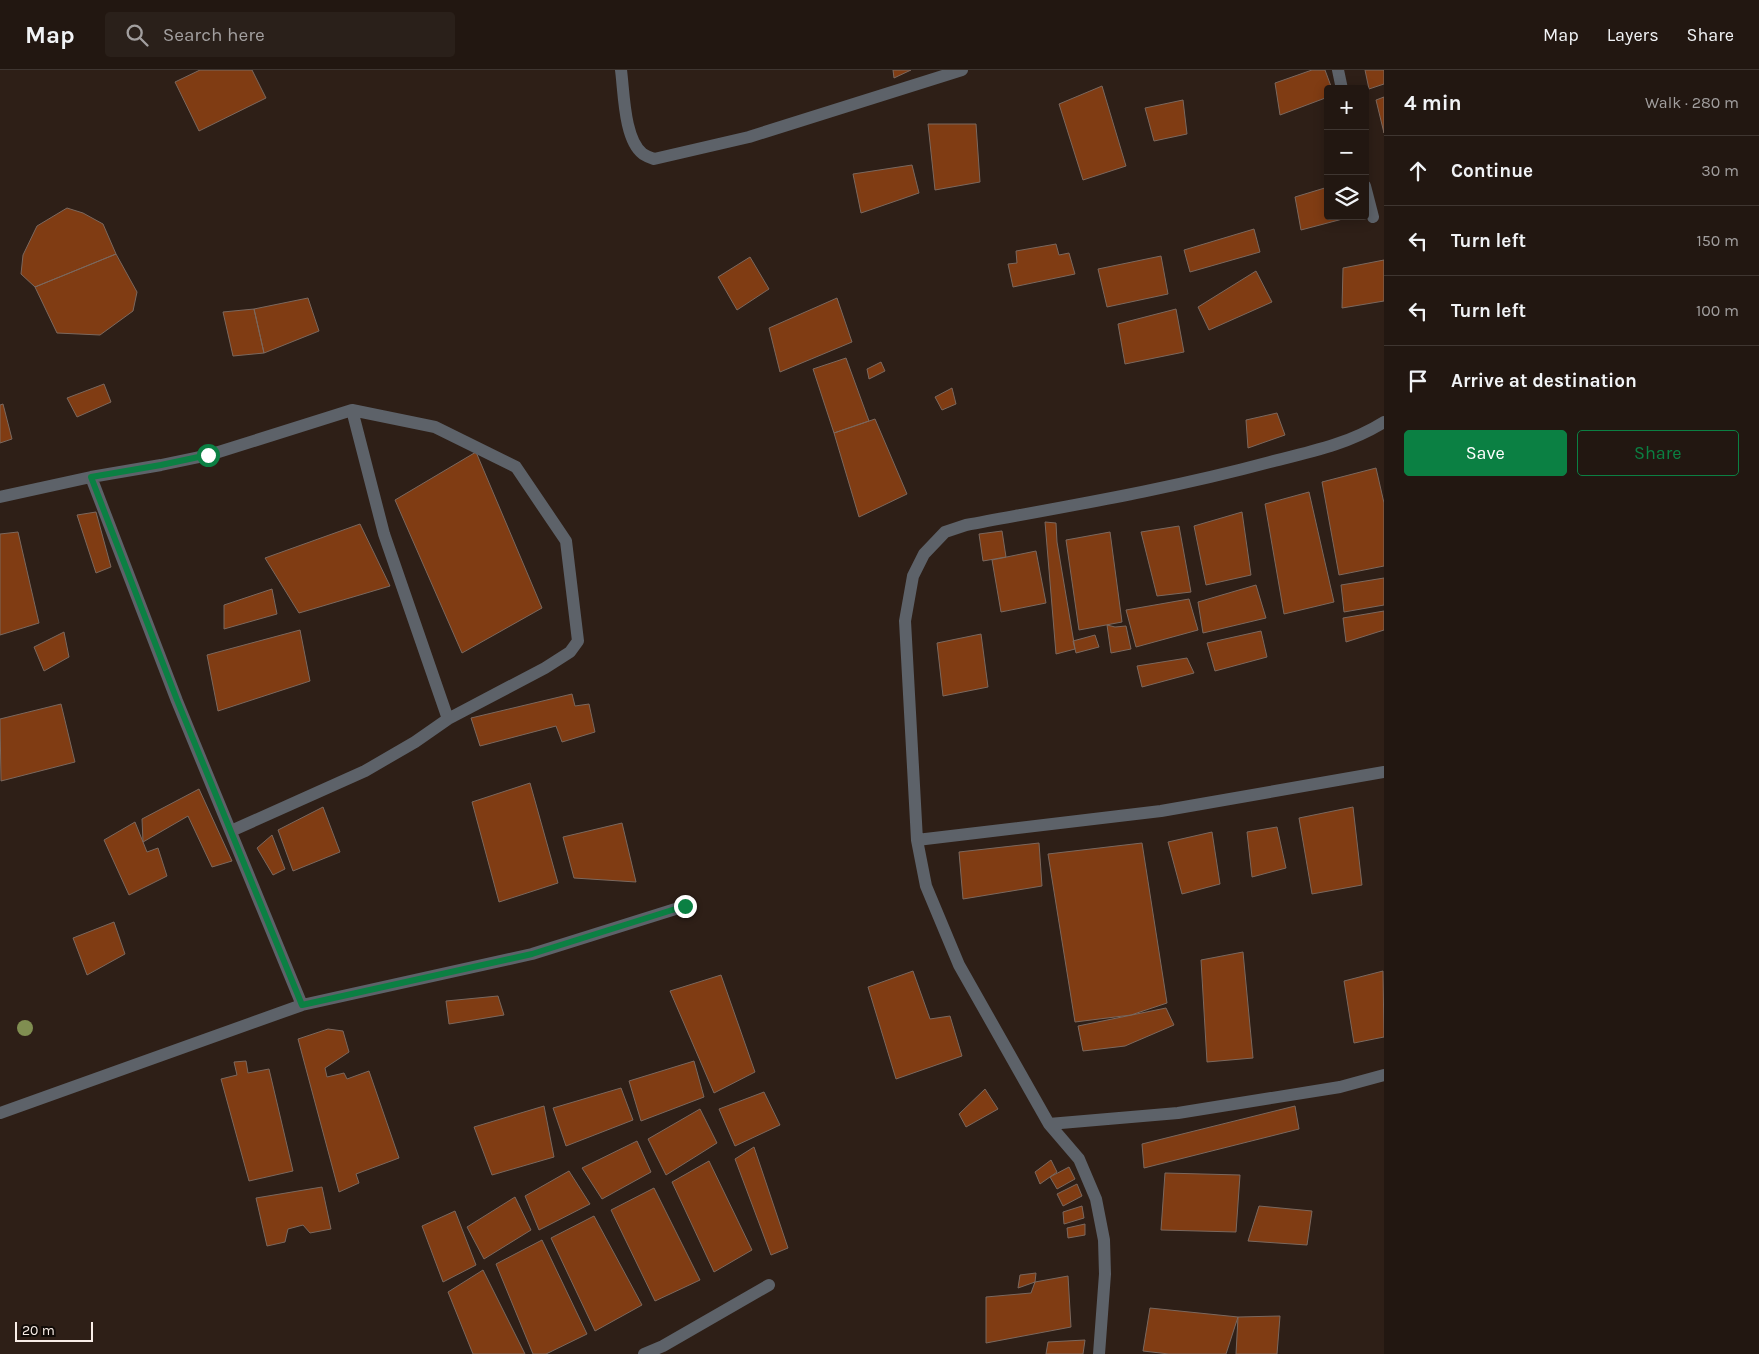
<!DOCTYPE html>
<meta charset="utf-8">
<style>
body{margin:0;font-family:Karla,sans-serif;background:#2a201a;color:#f1f3f6}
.controls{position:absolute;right:15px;top:15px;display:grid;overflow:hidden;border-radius:5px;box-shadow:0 2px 12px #0003}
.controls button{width:45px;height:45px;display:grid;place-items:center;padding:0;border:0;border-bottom:1px solid #3f3631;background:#221711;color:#f1f3f6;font:25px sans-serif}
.scale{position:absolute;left:15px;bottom:12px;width:78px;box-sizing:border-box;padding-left:5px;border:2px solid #f9eee8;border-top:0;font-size:14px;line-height:18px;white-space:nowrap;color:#f9eee8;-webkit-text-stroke:4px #110b07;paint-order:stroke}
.stop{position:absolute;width:15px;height:15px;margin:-11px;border:4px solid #0b8043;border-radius:50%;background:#fff}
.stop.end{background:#0b8043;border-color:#fff;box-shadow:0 1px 5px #0008}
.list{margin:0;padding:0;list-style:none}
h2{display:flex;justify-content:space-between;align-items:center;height:65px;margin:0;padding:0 20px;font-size:21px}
h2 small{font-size:16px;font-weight:400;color:#a29f9f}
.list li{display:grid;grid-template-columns:32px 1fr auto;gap:15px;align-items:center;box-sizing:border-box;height:70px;padding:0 20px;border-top:1px solid #3f3631}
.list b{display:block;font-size:19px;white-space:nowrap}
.list em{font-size:16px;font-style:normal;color:#a29f9f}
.actions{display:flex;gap:10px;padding:15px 20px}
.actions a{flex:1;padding:11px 0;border:1px solid #0b8043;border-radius:5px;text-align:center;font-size:18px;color:#0b8043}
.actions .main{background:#0b8043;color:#fff}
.icon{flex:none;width:28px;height:28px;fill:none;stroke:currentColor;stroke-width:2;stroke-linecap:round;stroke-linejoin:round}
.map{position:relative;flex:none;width:1384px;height:1284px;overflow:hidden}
header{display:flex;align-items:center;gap:30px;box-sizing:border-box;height:70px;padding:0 25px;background:#221711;border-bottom:1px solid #3f3631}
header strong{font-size:24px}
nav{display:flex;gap:28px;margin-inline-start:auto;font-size:18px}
.search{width:350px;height:45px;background:#2a201a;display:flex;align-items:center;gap:12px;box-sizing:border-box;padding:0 18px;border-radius:5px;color:#a29f9f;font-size:19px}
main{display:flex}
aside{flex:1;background:#221711}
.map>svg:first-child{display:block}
.building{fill:#803c13;stroke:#7b685e}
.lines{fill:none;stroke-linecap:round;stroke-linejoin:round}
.minor{stroke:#5d6269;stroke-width:12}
.tree{fill:#808e51}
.route{stroke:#0b8043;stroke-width:6}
</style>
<header>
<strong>Map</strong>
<div class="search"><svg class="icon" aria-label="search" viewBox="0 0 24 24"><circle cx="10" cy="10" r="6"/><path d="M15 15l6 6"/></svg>Search here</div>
<nav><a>Map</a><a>Layers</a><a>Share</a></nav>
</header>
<main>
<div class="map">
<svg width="1384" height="1284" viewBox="0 0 1384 1284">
<rect width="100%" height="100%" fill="#2e1f17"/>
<path class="building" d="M 200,0 L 252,0 L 266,28 L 199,61 L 175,12 Z
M 893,0 L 911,0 L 894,8 Z
M 1312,0 L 1325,0 L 1332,19 L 1328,19 L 1328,27 L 1280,45 L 1275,13 Z
M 1365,0 L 1384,0 L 1384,14 L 1369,19 Z
M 1102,16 L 1126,96 L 1083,110 L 1059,34 Z
M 1384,27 L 1384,63 L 1376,30 Z
M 1183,30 L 1187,64 L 1154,71 L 1145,38 Z
M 928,54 L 976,54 L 980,112 L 935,120 Z
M 912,95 L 919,123 L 861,143 L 853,104 Z
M 1328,117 L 1328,146 L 1354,146 L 1301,160 L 1295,127 Z
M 67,138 L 83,143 L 103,154 L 116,184 L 35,217 L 21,204 L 23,185 L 37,156 Z
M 1254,159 L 1260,182 L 1190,202 L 1184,180 Z
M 1056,174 L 1059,185 L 1069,183 L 1075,204 L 1013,217 L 1008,194 L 1017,193 L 1016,181 Z
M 116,184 L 137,222 L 133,241 L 100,265 L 57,263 L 35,217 Z
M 1161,186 L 1168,224 L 1107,237 L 1098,199 Z
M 750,187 L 769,219 L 737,240 L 718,207 Z
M 1384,190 L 1384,231 L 1342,238 L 1343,198 Z
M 1256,201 L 1272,232 L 1209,260 L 1198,237 Z
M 308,228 L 319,261 L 264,283 L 254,239 Z
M 837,228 L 852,272 L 780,302 L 769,258 Z
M 254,239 L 264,283 L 233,286 L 223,242 Z
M 1176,239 L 1184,282 L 1125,294 L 1118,254 Z
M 846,288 L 869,351 L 834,363 L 813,299 Z
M 881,292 L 885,301 L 869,309 L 867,299 Z
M 104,314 L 111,332 L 77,347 L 67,328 Z
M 952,318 L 956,334 L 942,340 L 935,327 Z
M 3,334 L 12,369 L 0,373 L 0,335 Z
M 1277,343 L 1285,365 L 1248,378 L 1246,350 Z
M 875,349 L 907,424 L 859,447 L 834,363 Z
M 476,382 L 542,538 L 462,583 L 395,430 Z
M 1376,398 L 1384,433 L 1384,496 L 1339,505 L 1322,412 Z
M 1309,422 L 1334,532 L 1284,544 L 1265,434 Z
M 96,442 L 111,497 L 96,503 L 77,445 Z
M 1242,442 L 1251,505 L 1206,515 L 1194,456 Z
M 1045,452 L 1056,453 L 1057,472 L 1075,579 L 1056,584 Z
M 360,454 L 390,516 L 299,543 L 265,488 Z
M 1179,456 L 1191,522 L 1157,526 L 1141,462 Z
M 1002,461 L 1006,487 L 983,491 L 979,464 Z
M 18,462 L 39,553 L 0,565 L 0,464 Z
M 1110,462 L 1122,552 L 1079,560 L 1066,470 Z
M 1036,481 L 1046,533 L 1001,542 L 992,490 Z
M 1384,508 L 1384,535 L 1344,542 L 1341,515 Z
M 1256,515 L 1266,548 L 1203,563 L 1198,532 Z
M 272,519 L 277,544 L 224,559 L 224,535 Z
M 1189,529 L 1198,560 L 1136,577 L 1126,540 Z
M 1384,541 L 1384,560 L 1346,572 L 1343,548 Z
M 1107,555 L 1115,557 L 1126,556 L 1131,579 L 1111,583 Z
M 300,560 L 310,611 L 218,641 L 207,585 Z
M 1261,561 L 1267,587 L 1215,601 L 1207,573 Z
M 64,562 L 69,587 L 44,601 L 34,577 Z
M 981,564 L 988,617 L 943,626 L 937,573 Z
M 1095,565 L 1099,577 L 1076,583 L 1073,571 Z
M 1187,588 L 1194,603 L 1142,617 L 1137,596 Z
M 572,624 L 575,636 L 589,634 L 595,662 L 562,672 L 556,656 L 480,676 L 471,648 Z
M 61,634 L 75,692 L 1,711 L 0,649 Z
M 530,713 L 558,813 L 499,832 L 472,732 Z
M 199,719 L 232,791 L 212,797 L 188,746 L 143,772 L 142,749 Z
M 323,737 L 340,782 L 293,801 L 278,760 Z
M 1353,737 L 1362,815 L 1312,824 L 1299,748 Z
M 135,752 L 147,782 L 158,778 L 167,806 L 129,825 L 104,770 Z
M 622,753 L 636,812 L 574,808 L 563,767 Z
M 1277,757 L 1286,798 L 1252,807 L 1247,762 Z
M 1212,762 L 1220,814 L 1182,824 L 1168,772 Z
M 272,765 L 285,799 L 273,805 L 257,778 Z
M 1039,773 L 1042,816 L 963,829 L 959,782 Z
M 1142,773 L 1167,933 L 1131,945 L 1075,952 L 1048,784 Z
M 114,852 L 125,884 L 87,905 L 73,868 Z
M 1243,882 L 1253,988 L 1207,992 L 1201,890 Z
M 913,901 L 930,949 L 950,946 L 962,986 L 896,1009 L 868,917 Z
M 1383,901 L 1384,967 L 1354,973 L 1344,911 Z
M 721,905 L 755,1002 L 714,1023 L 670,921 Z
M 498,926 L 504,945 L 449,954 L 446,931 Z
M 1166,938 L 1174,955 L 1125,976 L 1083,981 L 1078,956 Z
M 328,959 L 343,961 L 349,982 L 325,998 L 327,1007 L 344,1003 L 347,1009 L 369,1001 L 399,1088 L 356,1104 L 359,1113 L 339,1122 L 298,969 Z
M 246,991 L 248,1003 L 269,999 L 293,1101 L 249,1111 L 221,1009 L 237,1005 L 234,992 Z
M 694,991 L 704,1027 L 641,1051 L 629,1011 Z
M 621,1018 L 633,1050 L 566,1076 L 553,1038 Z
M 985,1019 L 998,1039 L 966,1057 L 959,1044 Z
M 764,1022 L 780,1055 L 735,1076 L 719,1039 Z
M 544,1036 L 554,1087 L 492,1105 L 474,1057 Z
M 1295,1036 L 1299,1059 L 1144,1098 L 1142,1074 Z
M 700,1039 L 717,1073 L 666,1105 L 648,1069 Z
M 637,1071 L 651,1102 L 602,1129 L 582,1098 Z
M 754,1077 L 788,1178 L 771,1185 L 735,1089 Z
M 1051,1090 L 1057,1102 L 1040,1114 L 1035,1102 Z
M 709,1091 L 752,1180 L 714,1202 L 672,1112 Z
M 1069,1097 L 1075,1109 L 1057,1119 L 1050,1107 Z
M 569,1101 L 590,1134 L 539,1160 L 525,1126 Z
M 1165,1103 L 1240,1105 L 1236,1162 L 1161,1160 Z
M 1077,1114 L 1082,1126 L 1063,1136 L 1057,1124 Z
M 322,1117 L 331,1159 L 310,1163 L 303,1155 L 288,1159 L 285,1172 L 267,1176 L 256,1128 Z
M 654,1118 L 700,1210 L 655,1231 L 611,1140 Z
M 515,1127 L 531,1160 L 484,1189 L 467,1157 Z
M 1082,1136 L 1084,1148 L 1064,1154 L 1063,1142 Z
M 1259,1136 L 1312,1141 L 1307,1175 L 1248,1171 Z
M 455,1141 L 476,1195 L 443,1212 L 422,1156 Z
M 594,1146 L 642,1235 L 595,1261 L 551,1168 Z
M 1085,1154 L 1085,1165 L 1068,1168 L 1067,1158 Z
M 542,1170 L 587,1264 L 546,1284 L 533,1284 L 496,1194 Z
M 483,1200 L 525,1284 L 473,1284 L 448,1222 Z
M 1036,1203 L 1035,1212 L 1018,1218 L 1020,1205 Z
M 1068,1206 L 1071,1257 L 986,1273 L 986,1227 L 1031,1223 L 1035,1212 Z
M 1150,1238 L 1238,1247 L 1226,1284 L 1169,1284 L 1143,1281 Z
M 1280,1246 L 1277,1284 L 1236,1284 L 1238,1247 Z
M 1085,1270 L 1083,1284 L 1046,1284 L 1048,1272 Z"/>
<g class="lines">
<path class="minor" d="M 621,0 C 624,22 624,70 643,84 C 646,86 651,88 654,89 L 749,67 L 962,0
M 1338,0 L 1342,19
M 1365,116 L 1373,147
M 352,340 L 384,464 L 448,649
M 91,407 L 177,631 L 302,935
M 0,427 L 91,407 L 161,395 L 209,385 L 352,340 L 435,357 L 516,397 L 566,471 L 578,571 L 570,582 L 545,598 L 448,649 L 415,672 L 365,701 L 231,761
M 917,770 L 1161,741 L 1384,702
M 0,1043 L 302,935 L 532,884 L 685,836
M 1049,1054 L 1178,1043 L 1340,1017 L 1384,1005
M 644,1284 L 663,1276 L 769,1215
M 1099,1284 L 1105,1204 L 1104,1170 L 1096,1129 L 1079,1089 L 1049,1054 L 959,895 L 926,816 L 917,770 L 905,551 L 913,506 L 924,484 L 945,462 L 966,455 C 1068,436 1170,419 1270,392 C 1310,382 1349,374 1384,352"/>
</g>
<circle class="tree" cx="25" cy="958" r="8"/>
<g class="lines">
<path class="route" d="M 208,385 L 161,395 L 91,407 L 177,630 L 302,935 L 532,884 L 685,836"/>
</g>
</svg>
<div class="controls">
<button>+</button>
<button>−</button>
<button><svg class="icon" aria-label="layers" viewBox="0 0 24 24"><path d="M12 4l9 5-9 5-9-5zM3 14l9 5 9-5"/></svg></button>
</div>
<div class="scale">20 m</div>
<div class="stop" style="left:208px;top:385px"></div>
<div class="stop end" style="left:685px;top:836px"></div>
</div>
<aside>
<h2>4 min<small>Walk · 280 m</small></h2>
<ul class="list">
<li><svg class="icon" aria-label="ahead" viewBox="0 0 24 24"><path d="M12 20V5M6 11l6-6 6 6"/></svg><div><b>Continue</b></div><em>30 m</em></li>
<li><svg class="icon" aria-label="left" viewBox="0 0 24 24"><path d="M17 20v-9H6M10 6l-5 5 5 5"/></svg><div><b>Turn left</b></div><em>150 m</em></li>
<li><svg class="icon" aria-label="left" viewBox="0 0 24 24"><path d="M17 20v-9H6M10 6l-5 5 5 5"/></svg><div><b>Turn left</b></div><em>100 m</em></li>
<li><svg class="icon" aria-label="arrive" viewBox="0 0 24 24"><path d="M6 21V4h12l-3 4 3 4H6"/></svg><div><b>Arrive at destination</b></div></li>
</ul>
<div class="actions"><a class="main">Save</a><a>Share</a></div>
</aside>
</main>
